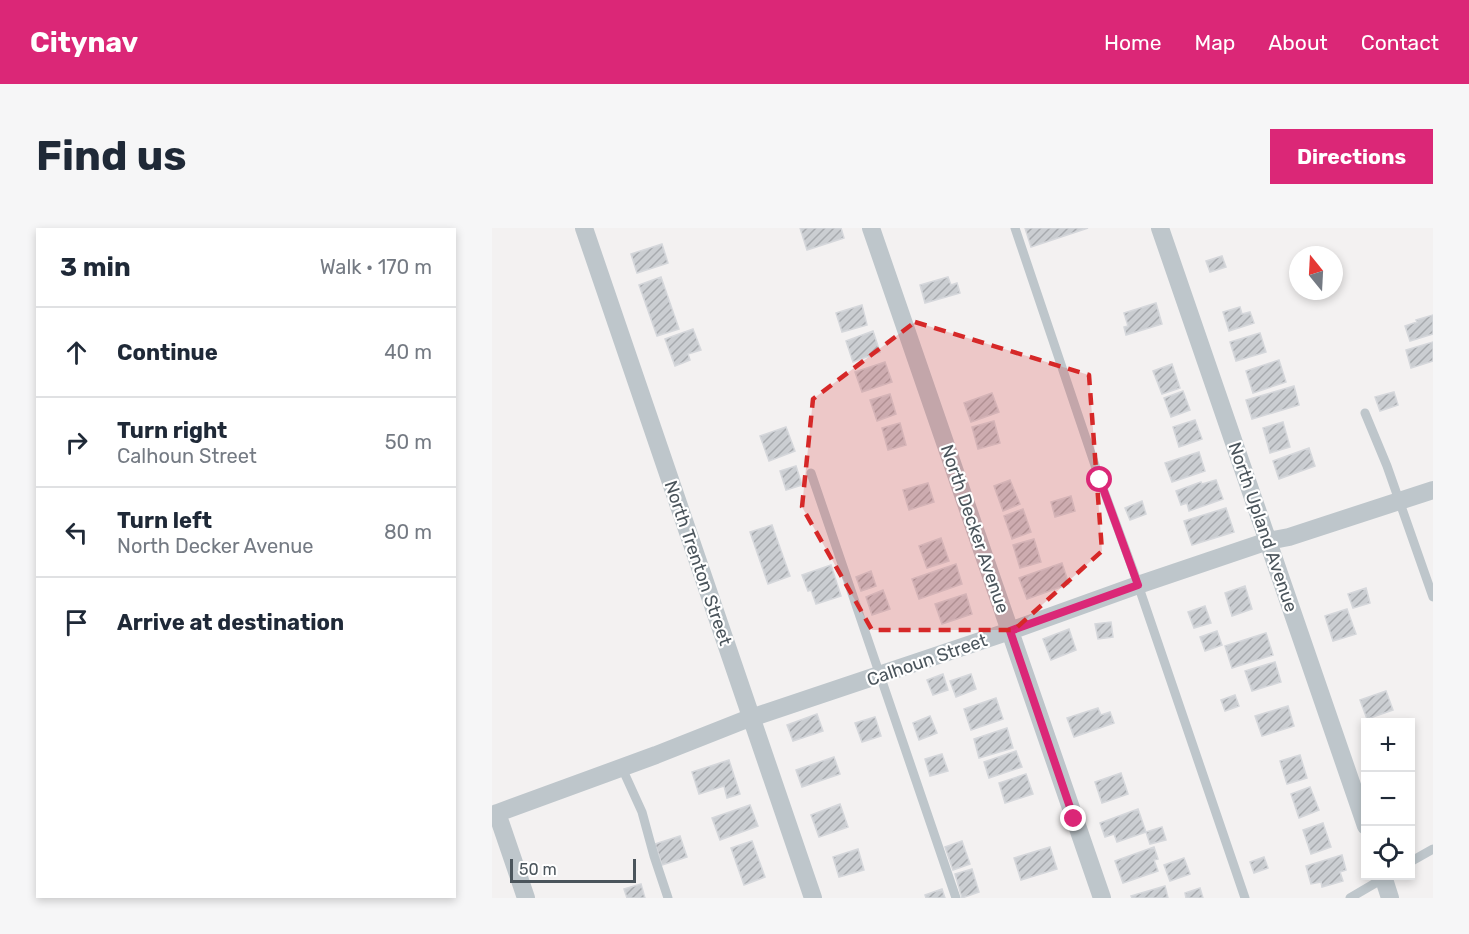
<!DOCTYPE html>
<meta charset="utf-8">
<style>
body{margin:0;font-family:Rubik,sans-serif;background:#f6f6f7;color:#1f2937}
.controls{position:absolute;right:18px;bottom:18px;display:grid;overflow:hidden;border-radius:0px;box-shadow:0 3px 9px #0003}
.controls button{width:54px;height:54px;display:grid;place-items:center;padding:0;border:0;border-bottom:2px solid #e0e1e3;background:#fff;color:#1f2937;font:30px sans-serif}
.compass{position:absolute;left:797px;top:18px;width:54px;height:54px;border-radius:50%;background:#fff;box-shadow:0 3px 9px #0003;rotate:342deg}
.scale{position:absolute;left:18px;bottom:15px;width:126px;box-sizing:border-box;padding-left:6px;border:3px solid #4b555c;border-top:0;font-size:16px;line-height:21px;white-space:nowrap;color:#4b555c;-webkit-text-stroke:4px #fff;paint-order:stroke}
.stop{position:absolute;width:18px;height:18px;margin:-14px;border:4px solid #db2777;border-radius:50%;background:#fff}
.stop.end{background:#db2777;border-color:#fff;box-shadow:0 2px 6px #0008}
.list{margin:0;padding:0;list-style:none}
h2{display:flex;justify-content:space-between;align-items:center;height:78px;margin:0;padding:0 24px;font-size:26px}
h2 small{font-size:20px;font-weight:400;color:#747a83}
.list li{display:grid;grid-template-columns:39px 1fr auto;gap:18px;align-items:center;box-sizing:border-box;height:90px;padding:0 24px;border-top:2px solid #e0e1e3}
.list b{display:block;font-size:22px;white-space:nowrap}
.list p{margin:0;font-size:20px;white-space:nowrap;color:#747a83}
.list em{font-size:20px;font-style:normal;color:#747a83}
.icon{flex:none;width:33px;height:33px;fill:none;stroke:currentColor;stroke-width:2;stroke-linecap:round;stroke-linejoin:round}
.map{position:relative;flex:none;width:941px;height:670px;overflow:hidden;border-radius:0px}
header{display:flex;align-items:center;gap:36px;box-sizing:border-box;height:84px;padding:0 30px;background:#db2777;color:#fff}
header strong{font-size:28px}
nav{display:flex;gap:33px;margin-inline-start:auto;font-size:21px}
.intro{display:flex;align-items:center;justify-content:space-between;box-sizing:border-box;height:144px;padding:0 36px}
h1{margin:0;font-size:42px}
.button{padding:15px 27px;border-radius:0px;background:#db2777;color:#fff;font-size:21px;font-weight:700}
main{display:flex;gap:36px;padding:0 36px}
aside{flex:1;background:#fff;border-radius:0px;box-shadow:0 3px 9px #0003}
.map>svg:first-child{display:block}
.building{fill:url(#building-hatch);stroke:#d5d7db;stroke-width:1.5}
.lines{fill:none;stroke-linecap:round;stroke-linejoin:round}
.service{stroke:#bec6cb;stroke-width:9}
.minor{stroke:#bec6cb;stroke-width:18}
.route{stroke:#db2777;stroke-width:8}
.marked{fill:#d62828;fill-opacity:0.2;stroke:#d62828;stroke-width:4.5;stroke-dasharray:12 8;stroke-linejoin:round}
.labels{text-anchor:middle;stroke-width:4.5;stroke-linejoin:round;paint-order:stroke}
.street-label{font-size:18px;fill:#4b555c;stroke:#fff}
</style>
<header>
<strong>Citynav</strong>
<nav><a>Home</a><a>Map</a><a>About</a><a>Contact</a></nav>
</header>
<div class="intro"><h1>Find us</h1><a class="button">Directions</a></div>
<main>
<aside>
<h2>3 min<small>Walk · 170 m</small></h2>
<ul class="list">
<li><svg class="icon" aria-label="ahead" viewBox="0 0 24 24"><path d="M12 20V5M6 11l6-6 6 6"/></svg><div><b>Continue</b></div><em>40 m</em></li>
<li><svg class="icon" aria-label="right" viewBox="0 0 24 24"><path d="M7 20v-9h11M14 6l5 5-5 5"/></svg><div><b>Turn right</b><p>Calhoun Street</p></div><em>50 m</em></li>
<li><svg class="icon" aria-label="left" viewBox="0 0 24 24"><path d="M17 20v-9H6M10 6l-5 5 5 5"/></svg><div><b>Turn left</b><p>North Decker Avenue</p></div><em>80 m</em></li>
<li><svg class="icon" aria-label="arrive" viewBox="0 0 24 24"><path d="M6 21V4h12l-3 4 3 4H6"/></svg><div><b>Arrive at destination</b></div></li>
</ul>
</aside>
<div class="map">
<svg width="941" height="670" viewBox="0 0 941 670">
<defs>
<pattern id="building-hatch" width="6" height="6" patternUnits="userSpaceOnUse" patternTransform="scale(1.5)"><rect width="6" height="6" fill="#cbced2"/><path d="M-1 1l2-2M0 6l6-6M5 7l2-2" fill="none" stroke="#a7aaae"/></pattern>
</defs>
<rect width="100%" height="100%" fill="#f3f1f1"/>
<path class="building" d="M 308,0 L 349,0 L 352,10 L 315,22 Z
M 533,0 L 596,0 L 539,19 Z
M 170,16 L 176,35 L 145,45 L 139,26 Z
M 730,28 L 734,39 L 718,44 L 714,33 Z
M 169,49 L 187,101 L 165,108 L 147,57 Z
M 456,49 L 459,57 L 465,55 L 468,65 L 433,75 L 428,57 Z
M 664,75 L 670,96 L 634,107 L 632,99 L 636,98 L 632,85 Z
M 370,77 L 375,97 L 350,104 L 344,85 Z
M 748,79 L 750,86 L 758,84 L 762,95 L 737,103 L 731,84 Z
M 941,87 L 941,106 L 918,113 L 913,98 L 925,94 L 924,92 Z
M 201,101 L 209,122 L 196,126 L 198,132 L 183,138 L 173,111 Z
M 381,103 L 388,124 L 361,134 L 354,113 Z
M 768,105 L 774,124 L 744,133 L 738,114 Z
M 941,114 L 941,133 L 919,140 L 914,122 Z
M 787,132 L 794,154 L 761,165 L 754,143 Z
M 393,134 L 400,154 L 370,164 L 363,144 Z
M 680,136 L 688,160 L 670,166 L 661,143 Z
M 802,158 L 807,177 L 760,191 L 754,172 Z
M 691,163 L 698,182 L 679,189 L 672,170 Z
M 902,164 L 906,177 L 888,183 L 883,169 Z
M 500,165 L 507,184 L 479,194 L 472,175 Z
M 398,166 L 404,186 L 385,193 L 378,172 Z
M 703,192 L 710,211 L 687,219 L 681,199 Z
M 502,193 L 508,215 L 486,221 L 480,199 Z
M 791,194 L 798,219 L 778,225 L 771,200 Z
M 408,195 L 414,217 L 396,222 L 390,200 Z
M 294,199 L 303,223 L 277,233 L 268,208 Z
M 817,220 L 823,238 L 787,251 L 781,233 Z
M 707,224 L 713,243 L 680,254 L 673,235 Z
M 304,238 L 310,257 L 294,262 L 288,243 Z
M 518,252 L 528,276 L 511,283 L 502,258 Z
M 724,252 L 731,271 L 697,283 L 695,275 L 689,277 L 684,263 L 709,254 L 710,256 Z
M 436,255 L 442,274 L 417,282 L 411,262 Z
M 579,268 L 583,283 L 563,289 L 559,274 Z
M 650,273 L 654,286 L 638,292 L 633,280 Z
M 734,280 L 742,304 L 700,317 L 692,293 Z
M 531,281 L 539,304 L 520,311 L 512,288 Z
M 280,297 L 298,348 L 276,356 L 258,304 Z
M 449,310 L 457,333 L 435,340 L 427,318 Z
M 542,311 L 549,334 L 528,340 L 521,317 Z
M 570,335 L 577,356 L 535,371 L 527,350 Z
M 464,336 L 470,356 L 427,371 L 420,351 Z
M 339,337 L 349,368 L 324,376 L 319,362 L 316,363 L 310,347 Z
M 379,343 L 384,358 L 369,363 L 364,349 Z
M 753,358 L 760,381 L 740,388 L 733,365 Z
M 874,360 L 878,375 L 861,380 L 856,366 Z
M 391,362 L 398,381 L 380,387 L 374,369 Z
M 474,366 L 480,386 L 450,396 L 443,376 Z
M 713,378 L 719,395 L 702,400 L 696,384 Z
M 855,381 L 864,406 L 841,413 L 833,388 Z
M 619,394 L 621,409 L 606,411 L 603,396 Z
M 577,401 L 584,422 L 559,432 L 551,411 Z
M 725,403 L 730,417 L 713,423 L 708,409 Z
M 774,405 L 781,427 L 740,440 L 733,418 Z
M 783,434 L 789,454 L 760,463 L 753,443 Z
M 451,446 L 456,462 L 441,467 L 435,452 Z
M 479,446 L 484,461 L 464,469 L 458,453 Z
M 894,463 L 901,482 L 875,491 L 868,472 Z
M 743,467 L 747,478 L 733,483 L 729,472 Z
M 504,470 L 511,491 L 479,502 L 472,481 Z
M 796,478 L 802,498 L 770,508 L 763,488 Z
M 606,480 L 609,487 L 618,484 L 622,495 L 582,509 L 575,490 Z
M 325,486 L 331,503 L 301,513 L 295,497 Z
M 438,488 L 445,505 L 427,512 L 421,495 Z
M 383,489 L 389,508 L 370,514 L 363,495 Z
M 515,500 L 521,520 L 487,530 L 482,511 Z
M 524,523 L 530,539 L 497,550 L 492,534 Z
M 450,526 L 456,543 L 438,548 L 433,531 Z
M 808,527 L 815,550 L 795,556 L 788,533 Z
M 342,529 L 348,546 L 310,559 L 304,542 Z
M 237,532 L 248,566 L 235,570 L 232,558 L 207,566 L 200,544 Z
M 629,545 L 636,566 L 610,575 L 603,554 Z
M 534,546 L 541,566 L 513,575 L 507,555 Z
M 818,559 L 827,582 L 807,590 L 799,566 Z
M 348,576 L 356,599 L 327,609 L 319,587 Z
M 258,577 L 266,598 L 228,612 L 220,590 Z
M 646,581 L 654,604 L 625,614 L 622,606 L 613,609 L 608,595 Z
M 831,595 L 839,619 L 819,626 L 811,602 Z
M 670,599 L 674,612 L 658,616 L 654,604 Z
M 188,608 L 195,629 L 170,637 L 163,616 Z
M 260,613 L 273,649 L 252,657 L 239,620 Z
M 470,613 L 478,636 L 461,642 L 453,619 Z
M 558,619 L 565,641 L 529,652 L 522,630 Z
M 662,619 L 666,631 L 662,632 L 666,643 L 631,655 L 623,633 Z
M 366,621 L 372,642 L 347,649 L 341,629 Z
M 850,627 L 854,642 L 848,644 L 851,653 L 830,659 L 829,654 L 819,656 L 814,638 Z
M 772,629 L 776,640 L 762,645 L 758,634 Z
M 692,630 L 698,646 L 678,653 L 672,637 Z
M 480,641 L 487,664 L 470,670 L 463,646 Z
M 149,656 L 153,670 L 135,670 L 132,661 Z
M 673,658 L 676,670 L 640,670 L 639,668 Z
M 708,660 L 711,670 L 694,670 L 693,665 Z
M 450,661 L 453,670 L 434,670 L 433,667 Z"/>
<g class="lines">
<path class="service" d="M 523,0 L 608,252 L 641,342 L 753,670
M 873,185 L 895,238 L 941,369
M 319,245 L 464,670
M 130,540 L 150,584 L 162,628 L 176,670
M 918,634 L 941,621
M 858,670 L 892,650"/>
<path class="minor" d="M 92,0 L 321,670
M 379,0 L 610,670
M 668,0 L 874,598
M 5,585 L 34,670
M 0,587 L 164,527 L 250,493 L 518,403 L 646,357 L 776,313 L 797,309 L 941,262
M 891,648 L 898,670"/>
</g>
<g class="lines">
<path class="route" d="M 582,591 L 518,403 L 646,357 L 608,252"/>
</g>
<path class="marked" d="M 423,94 L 597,147 L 610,323 L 522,402 L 380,402 L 310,279 L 321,171 Z"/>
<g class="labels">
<g class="street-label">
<text transform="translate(771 299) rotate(71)" y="6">North Upland Avenue</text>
<text transform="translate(483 301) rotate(71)" y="6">North Decker Avenue</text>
<text transform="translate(206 335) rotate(71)" y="6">North Trenton Street</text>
<text transform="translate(435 432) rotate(-19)" y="6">Calhoun Street</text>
</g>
</g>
</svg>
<div class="controls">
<button>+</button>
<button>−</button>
<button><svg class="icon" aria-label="locate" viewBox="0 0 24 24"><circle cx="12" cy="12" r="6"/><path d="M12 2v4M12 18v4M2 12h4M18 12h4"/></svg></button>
</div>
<svg class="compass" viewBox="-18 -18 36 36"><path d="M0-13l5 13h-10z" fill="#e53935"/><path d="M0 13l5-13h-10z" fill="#747a83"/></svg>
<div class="scale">50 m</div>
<div class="stop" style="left:608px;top:252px"></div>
<div class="stop end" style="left:582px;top:591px"></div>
</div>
</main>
